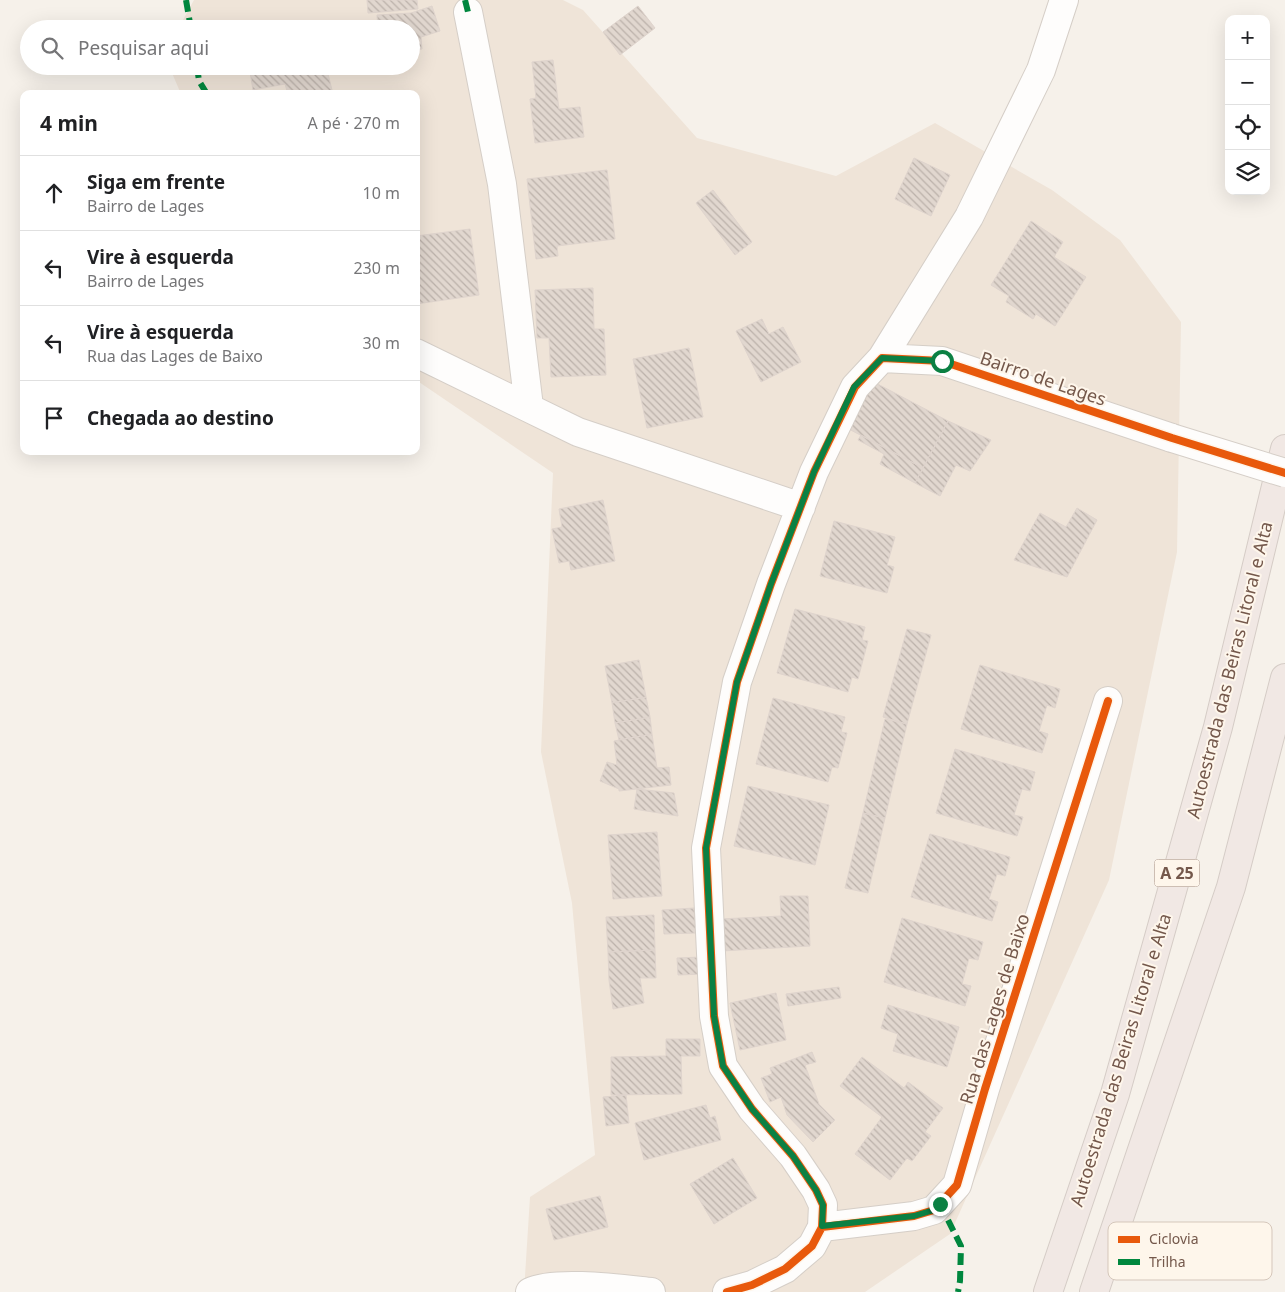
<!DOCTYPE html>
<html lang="pt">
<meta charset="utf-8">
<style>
body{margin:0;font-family:"Noto Sans",sans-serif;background:#f2f2f2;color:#202124}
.controls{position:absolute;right:15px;top:15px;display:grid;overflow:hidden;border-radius:10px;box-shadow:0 5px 20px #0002}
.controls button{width:45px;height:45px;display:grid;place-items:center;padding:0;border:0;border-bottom:1px solid #e0e0e0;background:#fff;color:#202124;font:25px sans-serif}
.stop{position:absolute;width:15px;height:15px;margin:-11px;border:4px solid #0b8043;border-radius:50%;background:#fff}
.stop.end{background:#0b8043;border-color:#fff;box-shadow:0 1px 5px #0008}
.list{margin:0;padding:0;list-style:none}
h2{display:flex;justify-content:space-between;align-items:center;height:65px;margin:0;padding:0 20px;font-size:21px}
h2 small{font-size:16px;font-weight:400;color:#757577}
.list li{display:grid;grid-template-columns:32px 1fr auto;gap:15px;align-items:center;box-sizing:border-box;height:75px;padding:0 20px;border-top:1px solid #e0e0e0}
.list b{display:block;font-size:19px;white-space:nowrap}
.list p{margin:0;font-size:16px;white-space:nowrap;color:#757577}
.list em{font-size:16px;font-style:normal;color:#757577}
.icon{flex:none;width:28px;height:28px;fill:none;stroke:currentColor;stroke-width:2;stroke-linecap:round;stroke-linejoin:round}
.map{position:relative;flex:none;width:1285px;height:1292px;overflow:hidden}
.search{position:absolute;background:#fff;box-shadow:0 5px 20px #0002;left:20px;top:20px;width:400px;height:55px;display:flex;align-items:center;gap:12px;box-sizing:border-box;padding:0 18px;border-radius:28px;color:#757577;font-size:19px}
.panel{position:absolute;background:#fff;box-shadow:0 5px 20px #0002;left:20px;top:90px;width:400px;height:365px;border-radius:10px}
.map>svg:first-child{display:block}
.residential{fill:#efe4d8}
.building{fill:url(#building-back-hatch);stroke:#dfd4cd}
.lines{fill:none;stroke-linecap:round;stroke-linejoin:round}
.street-casing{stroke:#d5cec7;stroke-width:30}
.highway-casing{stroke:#d5ccc6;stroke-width:30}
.street{stroke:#fefdfc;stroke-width:28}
.highway{stroke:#f1e8e4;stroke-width:28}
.street-bridge-casing{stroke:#d5cec7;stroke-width:30;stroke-linecap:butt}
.street-bridge{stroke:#fefdfc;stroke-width:28}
.quiet{stroke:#00873e;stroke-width:6;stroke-dasharray:12 6;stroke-linecap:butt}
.cycleway-casing{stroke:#fef6eb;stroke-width:11}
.cycleway{stroke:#e8590c;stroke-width:8}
.route{stroke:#0b8043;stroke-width:6}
.labels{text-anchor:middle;stroke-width:4;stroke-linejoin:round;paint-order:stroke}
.shield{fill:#fef6eb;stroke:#9d877b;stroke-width:1}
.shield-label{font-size:16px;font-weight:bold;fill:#74584b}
.street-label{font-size:18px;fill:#74584b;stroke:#fef6eb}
.key{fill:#fef6eb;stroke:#d5c7bb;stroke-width:1}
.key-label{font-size:14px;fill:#74584b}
</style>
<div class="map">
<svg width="1285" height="1292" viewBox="0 0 1285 1292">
<defs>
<pattern id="building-back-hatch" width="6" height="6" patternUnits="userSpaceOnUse" patternTransform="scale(1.25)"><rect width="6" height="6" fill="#e1d7cf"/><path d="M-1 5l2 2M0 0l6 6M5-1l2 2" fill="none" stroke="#bbb1aa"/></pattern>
</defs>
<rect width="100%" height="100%" fill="#f6f1ea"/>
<path class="residential" d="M 194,0 L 563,0 L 583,10 L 697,138 L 836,176 L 935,123 L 1052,190 L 1120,240 L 1181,322 L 1177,552 L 1109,880 L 950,1234 L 865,1292 L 524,1292 L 530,1197 L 595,1155 L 572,903 L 541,752 L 553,473 L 416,380 L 416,94 L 181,94 L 169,66 L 411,66 L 411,29 L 178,29 Z"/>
<path class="building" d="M 367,0 L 417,0 L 418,9 L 368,13 Z
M 432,6 L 440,31 L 421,37 L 422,49 L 411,50 L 411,29 L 378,29 L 377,15 L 411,13 Z
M 638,6 L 655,28 L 620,55 L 603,32 Z
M 553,60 L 559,109 L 580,107 L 584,137 L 535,143 L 530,99 L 536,98 L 532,62 Z
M 249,66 L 307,66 L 309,75 L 327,70 L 333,94 L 288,94 L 285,84 L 253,90 Z
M 914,158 L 950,175 L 931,216 L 895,199 Z
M 607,170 L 615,239 L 557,246 L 558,256 L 536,259 L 527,179 Z
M 713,190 L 752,242 L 735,255 L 696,203 Z
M 1031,221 L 1063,242 L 1054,257 L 1086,277 L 1055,326 L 1036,314 L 1033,319 L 1006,302 L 1009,296 L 991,285 Z
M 470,229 L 479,295 L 416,304 L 416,236 Z
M 593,288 L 594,329 L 604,329 L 606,375 L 551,377 L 549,338 L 537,338 L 535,290 Z
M 762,319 L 769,334 L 783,327 L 801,362 L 761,382 L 736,331 Z
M 689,348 L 703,417 L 647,428 L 633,359 Z
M 870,380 L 948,421 L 923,468 L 845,427 Z
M 948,421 L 991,440 L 970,471 L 956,465 L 940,496 L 915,483 Z
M 861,435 L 923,468 L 915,483 L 880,464 L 884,454 L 858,440 Z
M 603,500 L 615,561 L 571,570 L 569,561 L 559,563 L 552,529 L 562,527 L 559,509 Z
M 1077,508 L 1097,520 L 1067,577 L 1014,560 L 1040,513 L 1066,527 Z
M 834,521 L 895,537 L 887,565 L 894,567 L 887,593 L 820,576 Z
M 795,609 L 865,627 L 862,640 L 868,641 L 858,679 L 852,677 L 848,692 L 777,673 Z
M 907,629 L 931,635 L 907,724 L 883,717 Z
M 639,660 L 646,697 L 612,703 L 605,666 Z
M 980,665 L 1060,689 L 1055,708 L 1047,705 L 1039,731 L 1048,734 L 1042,753 L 961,729 Z
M 646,697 L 650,717 L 615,723 L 612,703 Z
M 773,698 L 845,717 L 841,732 L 847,733 L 838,768 L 832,767 L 828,782 L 756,764 Z
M 650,717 L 652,734 L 619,740 L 615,723 Z
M 885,719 L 907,724 L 885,818 L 863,813 Z
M 652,734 L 657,768 L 669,767 L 671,785 L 619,791 L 619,789 L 600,781 L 607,762 L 617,765 L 614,741 Z
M 955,749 L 1035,772 L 1030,791 L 1022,789 L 1014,815 L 1023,817 L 1017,836 L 936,813 Z
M 748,786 L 829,805 L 815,865 L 734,846 Z
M 637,789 L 674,793 L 678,816 L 634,809 Z
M 863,813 L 885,818 L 868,893 L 845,888 Z
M 657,832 L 662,896 L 613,899 L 608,835 Z
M 930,834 L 1010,857 L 1005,876 L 997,874 L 989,899 L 998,902 L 992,921 L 911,897 Z
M 780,896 L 808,896 L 810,946 L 722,951 L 720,919 L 781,916 Z
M 694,908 L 696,933 L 664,934 L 662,910 Z
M 654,915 L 655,950 L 608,952 L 606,917 Z
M 902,918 L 983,942 L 978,960 L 969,958 L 962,984 L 971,986 L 965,1006 L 884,982 Z
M 655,950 L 656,978 L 640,978 L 644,1003 L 613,1009 L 609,980 L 608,952 Z
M 702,957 L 703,974 L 678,975 L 677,958 Z
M 839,987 L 841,998 L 788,1006 L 786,994 Z
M 776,993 L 786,1040 L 740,1050 L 730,1003 Z
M 888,1005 L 959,1027 L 947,1067 L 893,1051 L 898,1034 L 881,1028 Z
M 666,1039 L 700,1039 L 700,1056 L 681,1056 L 682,1094 L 611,1095 L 611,1057 L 666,1056 Z
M 812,1052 L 816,1062 L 805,1065 L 819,1104 L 835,1120 L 813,1142 L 787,1115 L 781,1097 L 770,1102 L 761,1078 L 772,1074 L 770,1068 Z
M 862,1057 L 904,1088 L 908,1082 L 943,1108 L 925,1132 L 931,1136 L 912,1161 L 907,1158 L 890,1180 L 855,1154 L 882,1117 L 840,1086 Z
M 626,1095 L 629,1123 L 606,1126 L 603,1097 Z
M 706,1105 L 710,1118 L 715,1116 L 721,1140 L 644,1160 L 635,1123 Z
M 733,1158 L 757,1198 L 714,1224 L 690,1184 Z
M 600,1196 L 608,1227 L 554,1240 L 546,1209 Z"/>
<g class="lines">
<defs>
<path id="street" d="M 468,12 L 502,184 L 529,407
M 416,353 L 578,432 L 801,507
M 882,358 L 969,217 L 1041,70 L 1064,0
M 822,1227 L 914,1216 L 934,1210 L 957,1185 L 985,1089 L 1108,701
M 530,1292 C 555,1280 622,1289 651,1292
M 727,1292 L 752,1285 L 785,1269 L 812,1246 L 822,1227 L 823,1205 L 816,1190 L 793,1156 L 752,1109 L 723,1066 L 714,1016 L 706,848 L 737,682 L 771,584 L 814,472 L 855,387 L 882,358 L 942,361 L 1172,438"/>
<path id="highway" d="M 1048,1292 L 1115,1094 L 1218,727 L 1285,449
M 1094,1292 L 1231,887 L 1285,678"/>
</defs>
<use href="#street" class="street-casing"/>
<use href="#highway" class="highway-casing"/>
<use href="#street" class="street"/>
<use href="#highway" class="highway"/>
<defs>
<path id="street-bridge" d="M 1172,438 L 1285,473"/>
</defs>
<use href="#street-bridge" class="street-bridge-casing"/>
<use href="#street-bridge" class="street-bridge"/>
<path class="quiet" d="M 186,0 L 191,29
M 465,0 L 468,12
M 197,66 L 199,81 L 207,94
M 940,1204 L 961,1246 L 960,1281 L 958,1292"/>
<defs>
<path id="cycleway" d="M 822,1227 L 914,1216 L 934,1210 L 957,1185 L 985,1089 L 1108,701
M 727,1292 L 752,1285 L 785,1269 L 812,1246 L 822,1227 L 823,1205 L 816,1190 L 793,1156 L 752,1109 L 723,1066 L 714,1016 L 706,848 L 737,682 L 771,584 L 814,472 L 855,387 L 882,358 L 942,361 L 1172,438 L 1285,473"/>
</defs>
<use href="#cycleway" class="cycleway-casing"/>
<use href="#cycleway" class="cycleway"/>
</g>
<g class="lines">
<path class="route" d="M 940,1204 L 934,1210 L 914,1216 L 822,1226 L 823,1205 L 816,1190 L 793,1156 L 752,1109 L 723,1066 L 714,1016 L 706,848 L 737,682 L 771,584 L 814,472 L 854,387 L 882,358 L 942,361"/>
</g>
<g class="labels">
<rect class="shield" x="1154.5" y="859.5" width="45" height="27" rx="4"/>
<g class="shield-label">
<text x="1177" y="879">A 25</text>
</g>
<g class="street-label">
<text transform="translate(1043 379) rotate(19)" y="6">Bairro de Lages</text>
<text transform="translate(1230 670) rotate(-76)" y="6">Autoestrada das Beiras Litoral e Alta</text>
<text transform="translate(995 1009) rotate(-73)" y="6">Rua das Lages de Baixo</text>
<text transform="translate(1121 1060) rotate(-73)" y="6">Autoestrada das Beiras Litoral e Alta</text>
</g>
</g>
<rect x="1108" y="1222" width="164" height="58" rx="8" class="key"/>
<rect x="1118" y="1236" width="22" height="7" fill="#e8590c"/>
<rect x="1118" y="1259" width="22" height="6" fill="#00873e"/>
<g class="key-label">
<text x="1149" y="1244">Ciclovia</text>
<text x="1149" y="1267">Trilha</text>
</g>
</svg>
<div class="controls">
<button>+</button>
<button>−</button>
<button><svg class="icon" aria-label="locate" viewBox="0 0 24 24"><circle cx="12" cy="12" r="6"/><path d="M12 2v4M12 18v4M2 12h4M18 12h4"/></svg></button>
<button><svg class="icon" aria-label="layers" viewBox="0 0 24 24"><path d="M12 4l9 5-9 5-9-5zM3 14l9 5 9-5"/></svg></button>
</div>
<div class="stop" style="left:942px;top:361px"></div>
<div class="stop end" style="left:940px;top:1204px"></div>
<div class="search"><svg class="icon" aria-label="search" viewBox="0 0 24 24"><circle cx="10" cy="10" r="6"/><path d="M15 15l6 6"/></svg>Pesquisar aqui</div>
<section class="panel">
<h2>4 min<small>A pé · 270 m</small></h2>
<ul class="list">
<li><svg class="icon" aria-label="ahead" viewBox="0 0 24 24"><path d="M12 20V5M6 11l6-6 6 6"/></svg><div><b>Siga em frente</b><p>Bairro de Lages</p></div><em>10 m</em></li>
<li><svg class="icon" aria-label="left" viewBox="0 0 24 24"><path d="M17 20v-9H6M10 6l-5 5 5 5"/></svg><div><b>Vire à esquerda</b><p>Bairro de Lages</p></div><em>230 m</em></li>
<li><svg class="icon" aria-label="left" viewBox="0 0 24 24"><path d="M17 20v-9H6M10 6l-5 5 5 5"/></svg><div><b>Vire à esquerda</b><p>Rua das Lages de Baixo</p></div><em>30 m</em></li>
<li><svg class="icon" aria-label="arrive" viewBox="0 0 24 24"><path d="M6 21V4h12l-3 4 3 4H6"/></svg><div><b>Chegada ao destino</b></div></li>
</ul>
</section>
</div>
